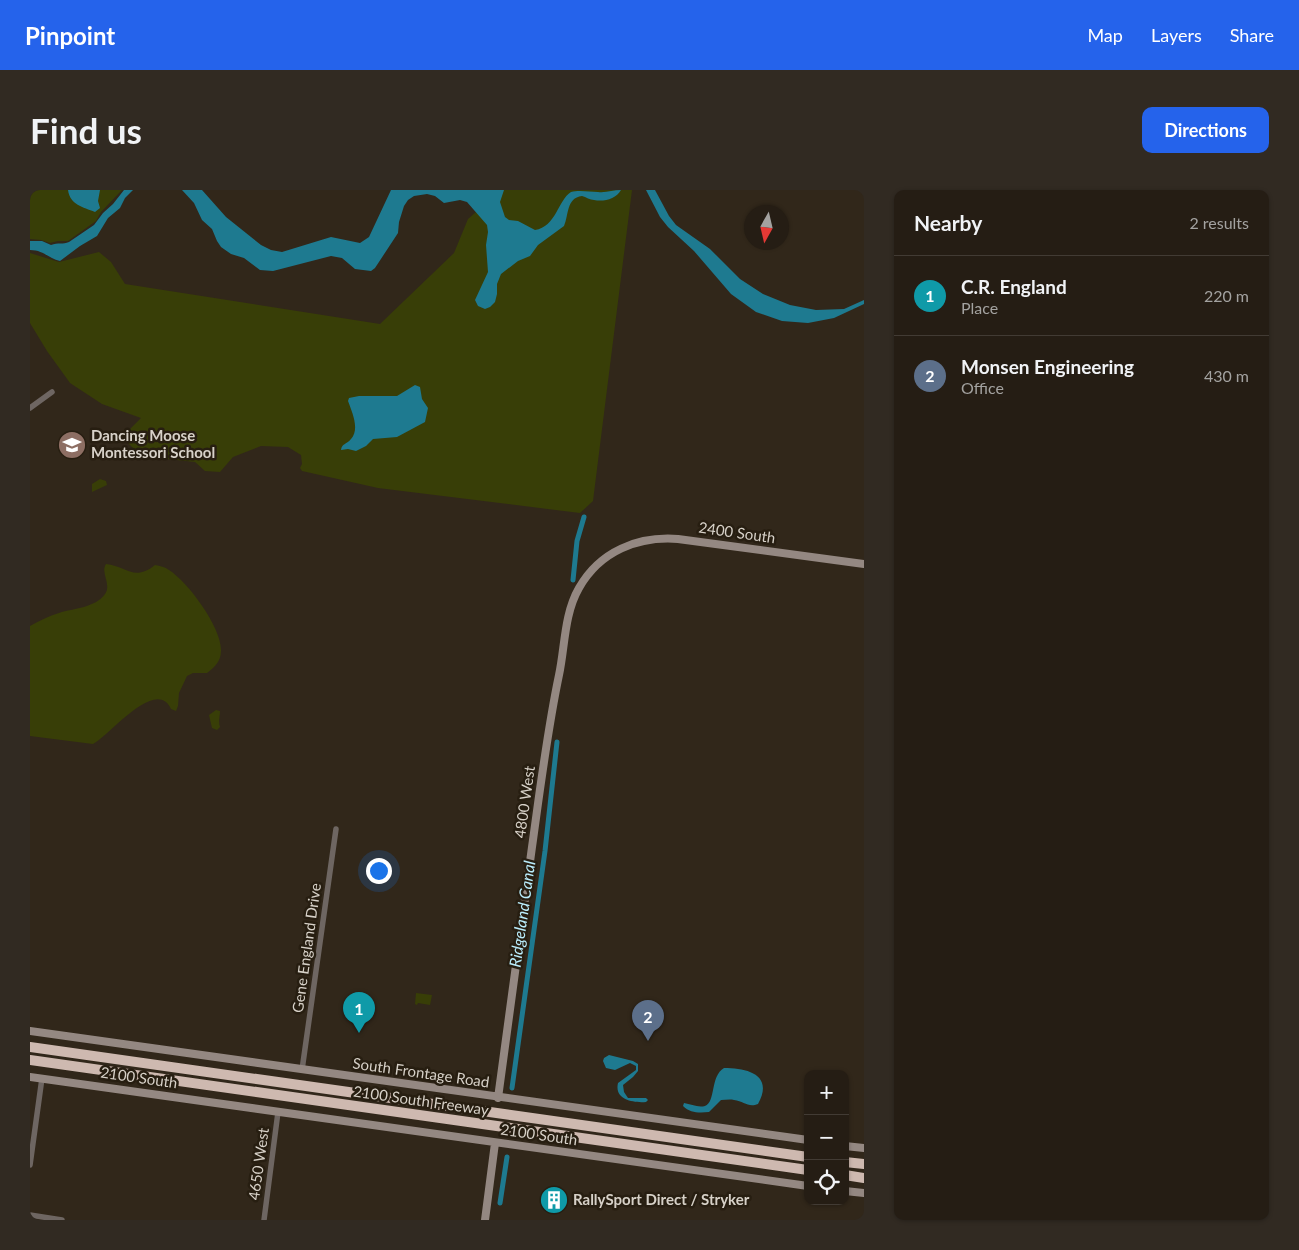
<!DOCTYPE html>
<meta charset="utf-8">
<style>
body{margin:0;font-family:Lato,sans-serif;background:#312a22;color:#f1f3f6}
.controls{position:absolute;right:15px;bottom:15px;display:grid;overflow:hidden;border-radius:10px;box-shadow:0 1px 4px #0004}
.controls button{width:45px;height:45px;display:grid;place-items:center;padding:0;border:0;border-bottom:1px solid #423b34;background:#251d14;color:#f1f3f6;font:25px sans-serif}
.compass{position:absolute;left:714px;top:15px;width:45px;height:45px;border-radius:50%;background:#251d14;box-shadow:0 1px 4px #0004;rotate:188deg}
.you{position:absolute;left:348px;top:680px;width:18px;height:18px;margin:-12px;border:4px solid #fff;border-radius:50%;background:#1a73e8;box-shadow:0 0 0 8px #1a73e833}
.badge{display:grid;place-items:center;width:32px;height:32px;border-radius:50%;background:#2563eb;color:#fff;font-size:16px;font-weight:700}
.pin{position:absolute;translate:-50% -41px;filter:drop-shadow(0 1px 2px #0008)}
.pin::after{content:'';position:absolute;top:26px;width:18px;height:15px;background:inherit;clip-path:polygon(0 0,100% 0,50% 100%)}
.list{margin:0;padding:0;list-style:none}
h2{display:flex;justify-content:space-between;align-items:center;height:65px;margin:0;padding:0 20px;font-size:21px}
h2 small{font-size:16px;font-weight:400;color:#a3a2a0}
.list li{display:grid;grid-template-columns:32px 1fr auto;gap:15px;align-items:center;box-sizing:border-box;height:80px;padding:0 20px;border-top:1px solid #423b34}
.list b{display:block;font-size:19px;white-space:nowrap}
.list p{margin:0;font-size:16px;white-space:nowrap;color:#a3a2a0}
.list em{font-size:16px;font-style:normal;color:#a3a2a0}
.icon{flex:none;width:28px;height:28px;fill:none;stroke:currentColor;stroke-width:2;stroke-linecap:round;stroke-linejoin:round}
.map{position:relative;flex:none;width:834px;height:1030px;overflow:hidden;border-radius:10px}
header{display:flex;align-items:center;gap:30px;box-sizing:border-box;height:70px;padding:0 25px;background:#2563eb;color:#fff}
header strong{font-size:24px}
nav{display:flex;gap:28px;margin-inline-start:auto;font-size:18px}
.intro{display:flex;align-items:center;justify-content:space-between;box-sizing:border-box;height:120px;padding:0 30px}
h1{margin:0;font-size:35px}
.button{padding:12px 22px;border-radius:10px;background:#2563eb;color:#fff;font-size:18px;font-weight:700}
main{display:flex;gap:30px;padding:0 30px}
aside{flex:1;background:#251d14;border-radius:10px;box-shadow:0 1px 4px #0004}
.map>svg:first-child{display:block}
.green{fill:#383e07}
.water{fill:#1e7a90}
.lines{fill:none;stroke-linecap:round;stroke-linejoin:round}
.canal{stroke:#1e7a90;stroke-width:5}
.street{stroke:#6e6662;stroke-width:5.5}
.secondary{stroke:#948882;stroke-width:8}
.highway{stroke:#ceb9b0;stroke-width:10}
.labels{text-anchor:middle;stroke-width:5;stroke-linejoin:round;paint-order:stroke}
.poi-label{font-size:15px;font-weight:bold;fill:#d7d1c8;stroke:#271e11;text-anchor:start}
.street-label{font-size:15px;fill:#d7d1c8;stroke:#271e11}
.water-label{font-size:16px;font-style:italic;fill:#baedfc;stroke:#271e11}
</style>
<header>
<strong>Pinpoint</strong>
<nav><a>Map</a><a>Layers</a><a>Share</a></nav>
</header>
<div class="intro"><h1>Find us</h1><a class="button">Directions</a></div>
<main>
<div class="map">
<svg width="834" height="1030" viewBox="0 0 834 1030">
<rect width="100%" height="100%" fill="#31271a"/>
<path class="green" d="M 0,0 L 92,0 L 71,22 L 66,31 L 38,51 L 28,51 L 20,53 L 11,50 L 0,49 Z
M 457,0 L 602,0 L 563,311 L 550,323 L 348,298 L 272,281 L 270,278 L 272,274 L 271,265 L 258,257 L 231,256 L 203,267 L 190,282 L 175,281 L 165,272 L 111,266 L 96,251 L 96,248 L 93,245 L 94,240 L 99,240 L 111,228 L 72,214 L 40,193 L 17,161 L 0,133 L 0,63 L 29,72 L 69,62 L 81,72 L 95,94 L 350,134 L 424,63 L 438,29 L 454,15 Z
M 70,289 L 76,291 L 77,295 L 62,302 L 62,294 Z
M 76,374 C 96,376 104,392 125,375 C 130,376 135,377 139,380 C 158,392 192,438 191,461 C 191,471 185,477 177,483 L 163,483 L 157,486 L 149,503 L 148,516 L 146,521 L 141,519 C 126,486 78,547 63,554 L 0,546 L 0,436 C 9,431 19,426 29,423 C 44,418 65,418 75,404 C 82,394 70,383 76,374 Z
M 186,520 L 190,521 C 190,527 188,531 190,537 L 187,540 L 182,538 L 179,525 Z
M 386,803 L 402,805 L 400,815 L 388,813 L 387,815 L 385,814 Z"/>
<path class="water" d="M 38,0 L 70,0 L 68,11 L 70,18 L 65,22 C 53,17 40,15 38,0 Z
M 94,0 L 103,0 L 95,8 L 90,18 L 78,28 L 67,46 L 50,56 L 30,71 C 19,69 14,60 0,60 L 0,51 L 12,51 L 21,55 C 28,52 33,55 39,52 L 64,35 L 73,23 L 83,14 Z
M 152,0 L 172,0 L 196,27 L 231,55 L 241,60 L 252,62 L 301,47 L 330,53 L 339,47 L 361,0 L 474,0 L 470,12 L 475,27 L 479,30 L 488,31 L 505,40 C 526,37 528,10 541,2 C 549,0 560,2 568,2 C 576,3 583,0 591,0 C 586,9 574,12 564,10 C 560,10 556,7 552,6 C 536,8 539,25 534,36 L 508,55 L 500,66 L 488,71 L 471,84 L 467,94 L 467,104 L 465,112 L 460,117 L 455,119 L 448,116 L 445,110 L 458,82 L 456,55 L 458,42 L 457,35 L 437,12 L 430,10 L 414,13 L 405,6 L 397,4 L 384,6 L 378,10 L 374,16 L 369,32 L 368,43 L 345,78 L 341,81 L 325,79 L 312,68 L 301,66 L 243,81 L 230,80 L 214,68 L 201,64 L 191,57 L 187,51 L 182,39 L 172,30 L 164,13 Z
M 616,0 L 625,0 L 639,26 L 646,35 L 680,59 L 710,89 L 733,104 L 760,115 L 786,120 L 814,119 L 834,110 L 834,114 L 804,128 L 778,133 L 752,131 L 726,122 L 701,104 L 664,61 L 638,37 L 630,27 Z
M 385,195 L 390,197 L 392,209 L 398,218 L 395,232 L 367,247 L 343,249 L 336,256 L 326,261 L 318,259 L 311,260 C 312,253 316,255 321,249 C 330,239 322,222 318,211 L 319,208 L 329,206 L 367,206 Z
M 579,865 L 603,871 L 608,874 L 608,881 L 603,887 L 593,895 L 594,902 L 598,908 L 616,908 L 618,910 L 616,912 C 603,913 584,910 588,893 L 606,880 L 606,876 L 600,873 L 585,880 L 576,878 L 573,871 L 574,868 Z
M 694,878 C 718,878 744,885 728,914 C 718,918 714,911 704,910 C 700,909 695,910 691,910 L 679,922 C 669,923 660,923 653,916 L 654,913 C 661,914 668,918 675,916 C 686,912 680,886 694,878 Z"/>
<g class="lines">
<path class="canal" d="M 543,390 L 547,351 L 554,327
M 482,898 L 515,661 L 527,552
M 470,1013 L 477,967"/>
<path class="street" d="M 0,218 L 22,202
M 272,880 L 306,639
M 0,975 L 12,888
M 0,1025 L 32,1030
M 234,1030 L 248,922"/>
<path class="secondary" d="M 0,841 L 778,950
M 0,887 L 778,996
M 468,908 C 479,824 491,741 502,657 C 510,600 517,542 529,485 C 535,457 534,424 549,398 C 570,361 608,346 648,349 L 834,374
M 815,956 L 834,958
M 815,1001 L 834,1003
M 455,1030 L 465,953"/>
<path class="highway" d="M 0,857 L 778,967
M 0,870 L 778,980
M 815,972 L 834,974
M 815,985 L 834,988"/>
</g>
<defs>
<symbol id="school-disc" viewBox="-11 -11 22 22"><circle r="9.5" fill="#8d6e63" stroke="#271e11"/><path d="M0-5L7-2L0 1L-7-2ZM-4 1L0 2.5L4 1V4Q0 6-4 4Z" fill="#fff"/></symbol>
<symbol id="building-disc" viewBox="-11 -11 22 22"><circle r="9.5" fill="#0f9aa8" stroke="#271e11"/><path d="M-4-6H4V6H1V3H-1V6H-4ZM-2.5-4.3h1.7v1.8h-1.7ZM.8-4.3h1.7v1.8H.8ZM-2.5-1h1.7V.8h-1.7ZM.8-1h1.7V.8H.8Z" fill="#fff"/></symbol>
</defs>
<g fill-rule="evenodd">
<use href="#school-disc" x="26" y="239" width="32" height="32"/>
<use href="#building-disc" x="508" y="994" width="32" height="32"/>
</g>
<g class="labels">
<g class="poi-label">
<text x="61" y="251">Dancing Moose<tspan x="61" dy="17">Montessori School</tspan></text>
<text x="543" y="1015">RallySport Direct / Stryker</text>
</g>
<g class="street-label">
<text transform="translate(707 343) rotate(8)" y="5">2400 South</text>
<text transform="translate(495 612) rotate(-82)" y="5">4800 West</text>
<text transform="translate(277 758) rotate(-82)" y="5">Gene England Drive</text>
<text transform="translate(391 883) rotate(8)" y="5">South Frontage Road</text>
<text transform="translate(109 888) rotate(8)" y="5">2100 South</text>
<text transform="translate(391 911) rotate(8)" y="5">2100 South Freeway</text>
<text transform="translate(509 945) rotate(8)" y="5">2100 South</text>
<text transform="translate(229 974) rotate(-82)" y="5">4650 West</text>
</g>
<g class="water-label">
<text transform="translate(492 724) rotate(-82)" y="6">Ridgeland Canal</text>
</g>
</g>
</svg>
<div class="controls">
<button>+</button>
<button>−</button>
<button><svg class="icon" aria-label="locate" viewBox="0 0 24 24"><circle cx="12" cy="12" r="6"/><path d="M12 2v4M12 18v4M2 12h4M18 12h4"/></svg></button>
</div>
<svg class="compass" viewBox="-18 -18 36 36"><path d="M0-13l5 13h-10z" fill="#e53935"/><path d="M0 13l5-13h-10z" fill="#a3a2a0"/></svg>
<div class="you"></div>
<div class="pin badge" style="left:329px;top:843px;background:#0f9aa8">1</div>
<div class="pin badge" style="left:618px;top:851px;background:#5c6f8a">2</div>
</div>
<aside>
<h2>Nearby<small>2 results</small></h2>
<ul class="list">
<li><span class="badge" style="background:#0f9aa8">1</span><div><b>C.R. England</b><p>Place</p></div><em>220 m</em></li>
<li><span class="badge" style="background:#5c6f8a">2</span><div><b>Monsen Engineering</b><p>Office</p></div><em>430 m</em></li>
</ul>
</aside>
</main>
